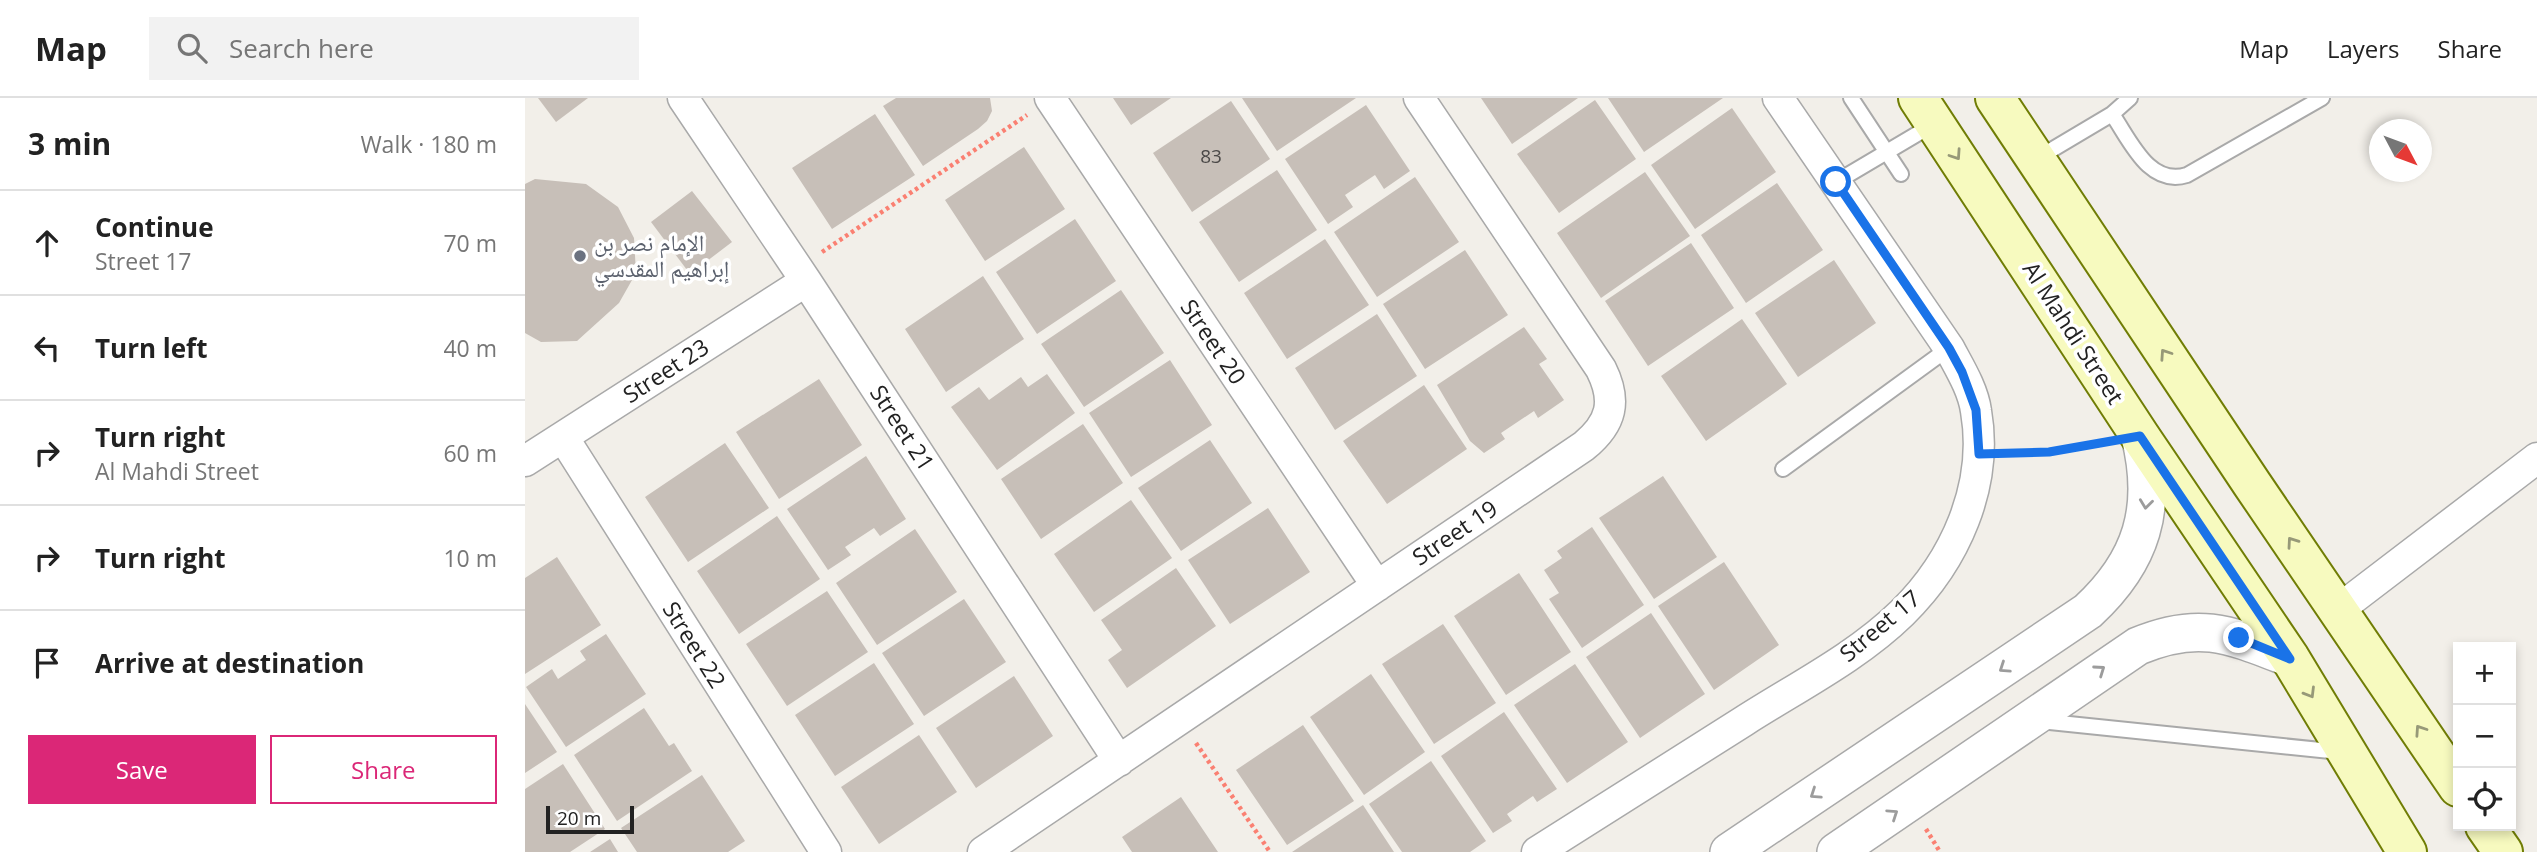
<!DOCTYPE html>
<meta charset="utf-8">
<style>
body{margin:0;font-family:"Open Sans","Noto Naskh Arabic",sans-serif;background:#f2f2f2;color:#222}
.controls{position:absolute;right:21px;bottom:21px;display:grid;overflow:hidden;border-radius:0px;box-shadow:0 4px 10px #0003}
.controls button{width:63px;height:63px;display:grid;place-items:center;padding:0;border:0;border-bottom:2px solid #e0e0e0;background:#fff;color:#222;font:35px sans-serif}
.compass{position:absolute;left:1844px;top:21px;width:63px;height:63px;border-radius:50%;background:#fff;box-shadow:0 4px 10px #0003;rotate:131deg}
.scale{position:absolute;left:21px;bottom:18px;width:88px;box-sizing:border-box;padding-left:7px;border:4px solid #222;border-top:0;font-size:19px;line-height:24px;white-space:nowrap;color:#222;-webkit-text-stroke:5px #fff;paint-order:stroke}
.stop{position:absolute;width:21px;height:21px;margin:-16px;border:5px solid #1a73e8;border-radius:50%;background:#fff}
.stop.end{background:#1a73e8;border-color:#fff;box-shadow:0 2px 7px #0008}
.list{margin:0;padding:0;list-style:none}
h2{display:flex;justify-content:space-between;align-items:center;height:91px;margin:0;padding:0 28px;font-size:30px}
h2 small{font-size:23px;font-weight:400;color:#767676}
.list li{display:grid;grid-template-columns:46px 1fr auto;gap:21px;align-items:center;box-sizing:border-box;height:105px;padding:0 28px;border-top:2px solid #e0e0e0}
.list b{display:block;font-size:26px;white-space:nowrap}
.list p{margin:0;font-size:23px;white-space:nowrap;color:#767676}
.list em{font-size:23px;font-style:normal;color:#767676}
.actions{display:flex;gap:14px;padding:21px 28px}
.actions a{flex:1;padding:16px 0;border:2px solid #db2777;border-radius:0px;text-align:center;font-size:24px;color:#db2777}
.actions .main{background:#db2777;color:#fff}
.icon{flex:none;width:38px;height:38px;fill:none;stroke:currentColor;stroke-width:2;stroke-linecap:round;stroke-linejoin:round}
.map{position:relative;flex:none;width:2012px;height:754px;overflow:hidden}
header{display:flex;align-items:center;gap:42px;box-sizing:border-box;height:98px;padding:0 35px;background:#fff;border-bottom:2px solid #e0e0e0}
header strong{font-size:33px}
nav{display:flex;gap:38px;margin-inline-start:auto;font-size:24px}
.search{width:490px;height:63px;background:#f2f2f2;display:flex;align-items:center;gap:18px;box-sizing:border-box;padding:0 24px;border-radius:0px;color:#767676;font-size:26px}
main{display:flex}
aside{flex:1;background:#fff}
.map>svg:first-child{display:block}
.building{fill:#c7bfb8}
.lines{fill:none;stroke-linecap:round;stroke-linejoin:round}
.service-casing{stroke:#a9a9a9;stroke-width:18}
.minor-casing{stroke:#a9a9a9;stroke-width:33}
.tertiary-casing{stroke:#a9a9a9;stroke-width:40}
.secondary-casing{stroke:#707d05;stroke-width:42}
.path{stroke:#fa8072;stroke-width:4.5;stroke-dasharray:3.5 3.5;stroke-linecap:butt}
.service{stroke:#fff;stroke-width:14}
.minor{stroke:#fff;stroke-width:30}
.tertiary{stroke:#fff;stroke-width:37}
.secondary{stroke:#f7fabf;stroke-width:38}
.oneway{stroke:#979978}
.oneway2{stroke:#9c9c9c}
.route{stroke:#1a73e8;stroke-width:9}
.worship-dot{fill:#6b7280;stroke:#fff;stroke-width:2.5}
.labels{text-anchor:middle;stroke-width:7;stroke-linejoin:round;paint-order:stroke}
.number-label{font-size:19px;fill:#4b4948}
.worship-label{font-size:23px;fill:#5b616d;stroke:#fff;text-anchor:start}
.street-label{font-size:23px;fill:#222;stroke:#fff}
</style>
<header>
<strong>Map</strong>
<div class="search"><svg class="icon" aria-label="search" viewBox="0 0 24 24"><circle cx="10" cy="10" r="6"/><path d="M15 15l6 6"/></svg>Search here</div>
<nav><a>Map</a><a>Layers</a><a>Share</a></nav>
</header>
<main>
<aside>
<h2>3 min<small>Walk · 180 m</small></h2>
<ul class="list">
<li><svg class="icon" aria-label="ahead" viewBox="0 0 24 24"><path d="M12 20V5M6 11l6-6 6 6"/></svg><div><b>Continue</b><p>Street 17</p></div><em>70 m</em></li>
<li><svg class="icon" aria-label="left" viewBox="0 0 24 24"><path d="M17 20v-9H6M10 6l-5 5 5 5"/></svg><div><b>Turn left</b></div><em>40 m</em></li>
<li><svg class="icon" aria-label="right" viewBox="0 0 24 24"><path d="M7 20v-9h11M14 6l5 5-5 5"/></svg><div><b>Turn right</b><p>Al Mahdi Street</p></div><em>60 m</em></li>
<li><svg class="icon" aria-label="right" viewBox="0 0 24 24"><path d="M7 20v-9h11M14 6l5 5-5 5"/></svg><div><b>Turn right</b></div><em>10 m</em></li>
<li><svg class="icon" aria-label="arrive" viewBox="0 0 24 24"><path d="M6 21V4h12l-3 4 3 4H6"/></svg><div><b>Arrive at destination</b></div></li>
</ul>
<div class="actions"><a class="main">Save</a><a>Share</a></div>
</aside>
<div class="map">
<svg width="2012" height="754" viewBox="0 0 2012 754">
<rect width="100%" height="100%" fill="#f2efe9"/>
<path class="building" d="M 13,0 L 63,0 L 31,24 Z
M 371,0 L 465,0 L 467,13 L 462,23 L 453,31 L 398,68 L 358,8 Z
M 588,0 L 646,0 L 606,27 Z
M 717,0 L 831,0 L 752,53 Z
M 956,0 L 1053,0 L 987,46 Z
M 1083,0 L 1198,0 L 1119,54 Z
M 1070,2 L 1111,61 L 1034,115 L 992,56 Z
M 706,3 L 745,61 L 667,114 L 628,55 Z
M 841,7 L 885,73 L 859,91 L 850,77 L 820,97 L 828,109 L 803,126 L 760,61 Z
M 1207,10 L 1251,74 L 1170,131 L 1126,67 Z
M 350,16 L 390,77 L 307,131 L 267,70 Z
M 499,49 L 540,111 L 460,163 L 420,102 Z
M 752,72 L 792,132 L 714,184 L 674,124 Z
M 1120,74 L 1165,138 L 1076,200 L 1032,135 Z
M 890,79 L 934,144 L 852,199 L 809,134 Z
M 10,81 L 61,86 L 93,109 L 109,140 L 111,175 L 94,205 L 52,243 L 16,244 L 0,235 L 0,86 Z
M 1252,85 L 1298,152 L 1221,205 L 1176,137 Z
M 167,93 L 207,144 L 165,176 L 126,124 Z
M 550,121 L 591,183 L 512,236 L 471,174 Z
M 800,141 L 844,207 L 762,261 L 719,195 Z
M 1166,145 L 1209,210 L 1123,268 L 1080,203 Z
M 940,152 L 983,217 L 900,271 L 858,206 Z
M 1309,162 L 1351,225 L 1273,279 L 1230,215 Z
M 458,178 L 499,241 L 421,294 L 380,231 Z
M 596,192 L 639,255 L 559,309 L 516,246 Z
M 852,216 L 892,278 L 810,332 L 770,270 Z
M 1217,221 L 1262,286 L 1181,343 L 1136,278 Z
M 999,229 L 1022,261 L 1014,266 L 1039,302 L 1013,320 L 1009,313 L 976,335 L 980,341 L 959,355 L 945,343 L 912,287 Z
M 645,262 L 687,327 L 606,379 L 564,315 Z
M 522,276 L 550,315 L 472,372 L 426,309 L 454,289 L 464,302 L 496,279 L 503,289 Z
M 294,281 L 337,347 L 254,401 L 211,334 Z
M 899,287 L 942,351 L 862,406 L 818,343 Z
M 558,326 L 598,385 L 516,441 L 476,381 Z
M 685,342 L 727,405 L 656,453 L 613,390 Z
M 200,345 L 244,410 L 163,464 L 120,399 Z
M 341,358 L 381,421 L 355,438 L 349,430 L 320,449 L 326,457 L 303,472 L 262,411 Z
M 1138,378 L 1192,459 L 1129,501 L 1074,420 Z
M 606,402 L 647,460 L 569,514 L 529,456 Z
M 743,410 L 785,474 L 705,526 L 663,462 Z
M 252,418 L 295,481 L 214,536 L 172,473 Z
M 1067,429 L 1119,507 L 1057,550 L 1024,501 L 1034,495 L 1019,472 L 1037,460 L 1032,453 Z
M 390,431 L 432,494 L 352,547 L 311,485 Z
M 32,459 L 76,527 L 0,576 L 0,480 Z
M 1199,464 L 1254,547 L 1189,592 L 1133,508 Z
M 651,470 L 691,528 L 602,590 L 583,562 L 597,552 L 576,522 Z
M 994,475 L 1046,554 L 981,597 L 929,518 Z
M 302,493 L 343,554 L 262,608 L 221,546 Z
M 439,501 L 481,564 L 399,618 L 357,555 Z
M 1126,515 L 1180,596 L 1115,640 L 1061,559 Z
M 918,526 L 971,605 L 909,646 L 857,566 Z
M 81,536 L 121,596 L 41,649 L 1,589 L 27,571 L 33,581 L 61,562 L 55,553 Z
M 349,565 L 389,626 L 310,678 L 270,617 Z
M 1050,566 L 1103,644 L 1042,685 L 989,607 Z
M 846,576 L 900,654 L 839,697 L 785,619 Z
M 489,578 L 528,638 L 451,690 L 411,630 Z
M 0,606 L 32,654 L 0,675 Z
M 119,610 L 144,648 L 149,645 L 167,673 L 92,723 L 49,657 Z
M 979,614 L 1032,691 L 1012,704 L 1008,698 L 982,716 L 987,723 L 968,735 L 916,658 Z
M 778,627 L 829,703 L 762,747 L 711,672 Z
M 394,637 L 432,694 L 354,746 L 316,689 Z
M 906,663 L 961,743 L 945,754 L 877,754 L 844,706 Z
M 38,666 L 80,731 L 45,754 L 0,754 L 0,691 Z
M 177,677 L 220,743 L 203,754 L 112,754 L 96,730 Z
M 656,699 L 693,754 L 607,754 L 597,739 Z
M 838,707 L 869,754 L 767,754 Z
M 85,741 L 93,754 L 65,754 Z"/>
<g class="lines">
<defs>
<path id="service" d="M 1326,0 L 1376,76
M 1587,16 C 1605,42 1624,89 1662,77 L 1797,0
M 1513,60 L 1587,16 L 1605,0
M 1311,84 L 1409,26
M 1258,371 L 1424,250
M 1515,623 L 1815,654"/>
<path id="minor" d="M 158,0 L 281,183 L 594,663
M 525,0 L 852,488
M 38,339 L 301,754
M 0,363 L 281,183
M 1813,512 L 2012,360
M 458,754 L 1059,348 C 1087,325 1092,303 1076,271 L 894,0
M 1012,754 C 1081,710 1150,666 1219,623 C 1272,589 1332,559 1377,515 C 1430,463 1464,388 1451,313 C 1448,291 1434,269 1424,250 L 1253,0"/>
<path id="tertiary" d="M 1204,754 L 1563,513 C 1617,463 1633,410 1615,338
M 1311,754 L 1613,548 C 1675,522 1706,537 1765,560"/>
<path id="secondary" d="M 1393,0 L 1615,338 L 1765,560 L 1882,754
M 1470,0 L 1727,386 L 1933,689
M 1960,728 L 1978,754"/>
</defs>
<use href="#service" class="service-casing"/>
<use href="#minor" class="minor-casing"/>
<use href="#tertiary" class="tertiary-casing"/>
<use href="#secondary" class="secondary-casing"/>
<path class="path" d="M 297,154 L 502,17
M 1479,355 L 1524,354 L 1578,345
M 671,645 L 745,754
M 1401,731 L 1415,754"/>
<use href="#service" class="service"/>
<use href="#minor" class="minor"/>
<use href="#tertiary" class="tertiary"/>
<use href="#secondary" class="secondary"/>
</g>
<defs><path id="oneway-chevron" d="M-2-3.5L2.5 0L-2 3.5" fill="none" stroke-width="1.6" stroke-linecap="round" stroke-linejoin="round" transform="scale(1.75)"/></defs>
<g class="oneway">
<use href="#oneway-chevron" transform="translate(1431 57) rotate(56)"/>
<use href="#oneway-chevron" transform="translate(1640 256) rotate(-124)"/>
<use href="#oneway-chevron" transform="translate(1767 444) rotate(-125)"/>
<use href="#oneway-chevron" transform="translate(1785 595) rotate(59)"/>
<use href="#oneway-chevron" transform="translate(1895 632) rotate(-124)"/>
</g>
<g class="oneway2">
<use href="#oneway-chevron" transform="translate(1621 406) rotate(97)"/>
<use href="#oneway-chevron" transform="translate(1479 570) rotate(146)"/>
<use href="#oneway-chevron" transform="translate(1575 572) rotate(-35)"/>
<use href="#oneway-chevron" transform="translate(1290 696) rotate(146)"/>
<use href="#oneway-chevron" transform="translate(1368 716) rotate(-34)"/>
</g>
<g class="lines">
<path class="route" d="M 1311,84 L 1424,250 L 1437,274 L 1451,312 L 1454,356 L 1524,354 L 1615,338 L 1765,561 L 1714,540"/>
</g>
<circle class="worship-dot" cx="55" cy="158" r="7"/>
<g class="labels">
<g class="number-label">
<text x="686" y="65">83</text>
</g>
<g class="worship-label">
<text x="69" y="153">الإمام نصر بن<tspan x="69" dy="26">إبراهيم المقدسي</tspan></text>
</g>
<g class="street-label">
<text transform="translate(1548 235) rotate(57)" y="8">Al Mahdi Street</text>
<text transform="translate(688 244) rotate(56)" y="8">Street 20</text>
<text transform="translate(141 273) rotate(-33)" y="8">Street 23</text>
<text transform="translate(377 330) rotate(57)" y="8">Street 21</text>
<text transform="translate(930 435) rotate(-34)" y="8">Street 19</text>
<text transform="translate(1355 528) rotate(-40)" y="8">Street 17</text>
<text transform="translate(169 547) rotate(58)" y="8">Street 22</text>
</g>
</g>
</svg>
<div class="controls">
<button>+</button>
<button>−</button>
<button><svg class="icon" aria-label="locate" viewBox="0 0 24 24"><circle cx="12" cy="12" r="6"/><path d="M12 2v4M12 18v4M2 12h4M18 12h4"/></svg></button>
</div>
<svg class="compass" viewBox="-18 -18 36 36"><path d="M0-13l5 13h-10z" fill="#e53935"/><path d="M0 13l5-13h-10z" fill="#767676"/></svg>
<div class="scale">20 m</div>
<div class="stop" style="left:1311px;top:84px"></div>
<div class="stop end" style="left:1714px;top:540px"></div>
</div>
</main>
